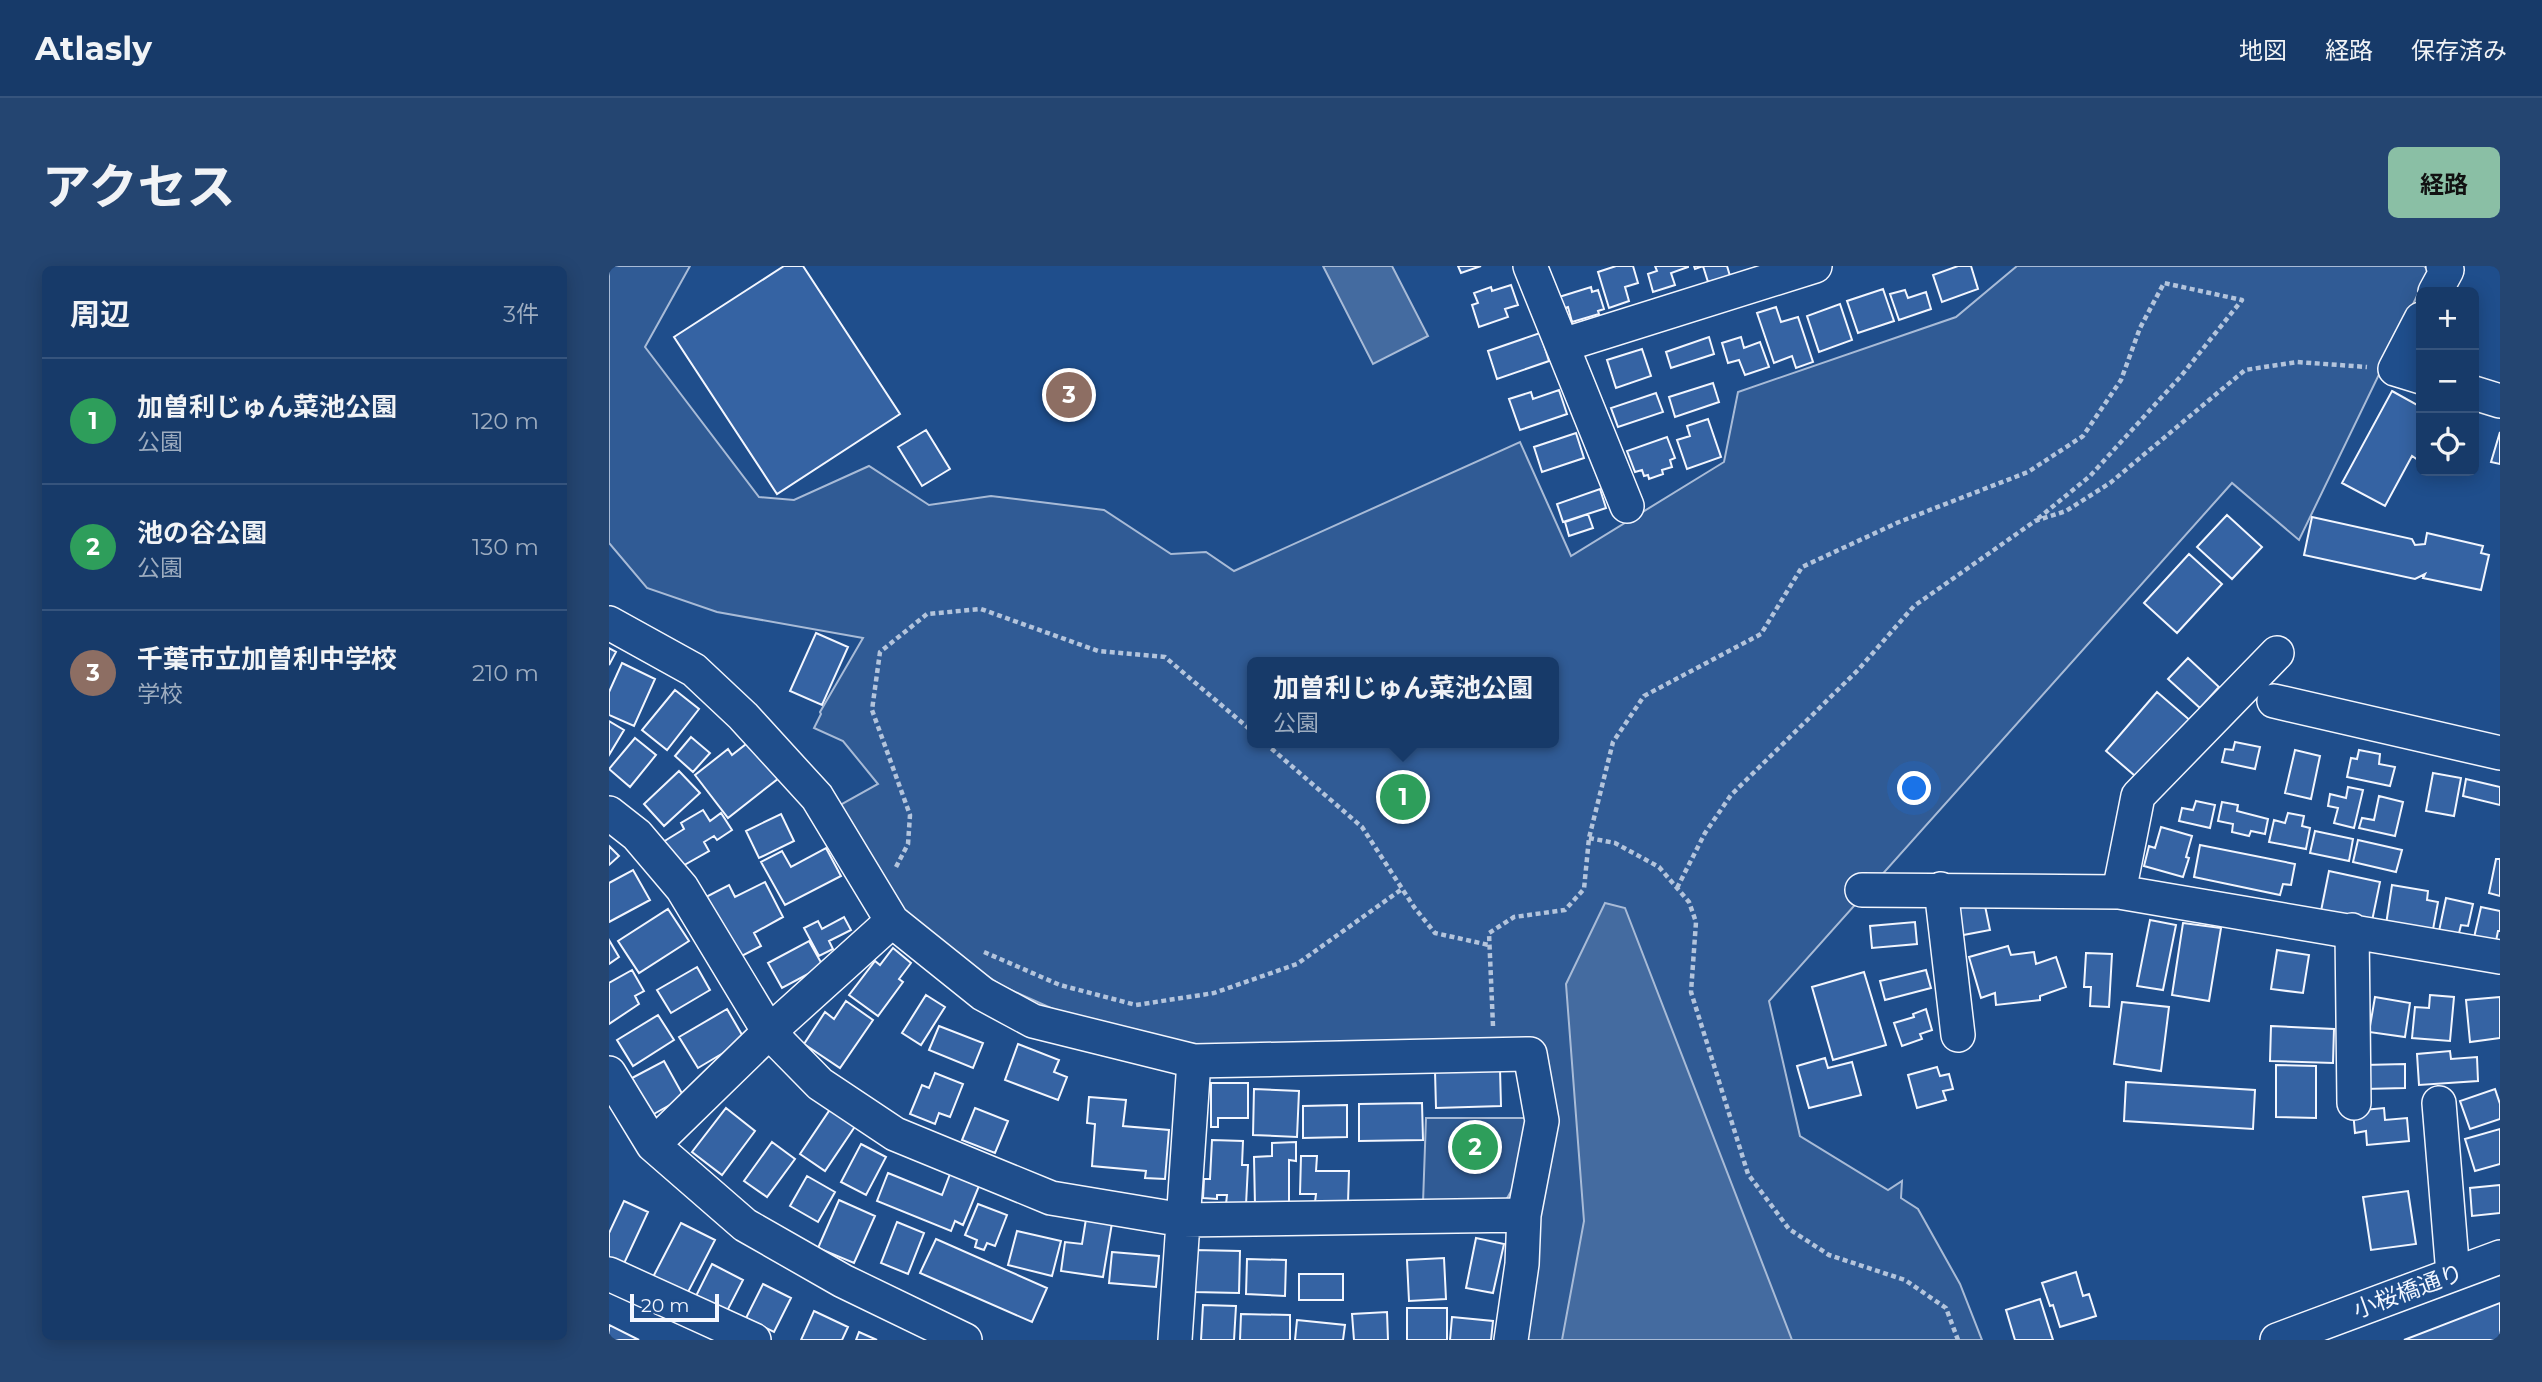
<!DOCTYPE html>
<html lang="ja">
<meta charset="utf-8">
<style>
body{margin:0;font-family:Montserrat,"Noto Sans JP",sans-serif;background:#244571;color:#f1f3f6}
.controls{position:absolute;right:21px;top:21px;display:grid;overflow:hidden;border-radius:10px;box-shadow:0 4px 18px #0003}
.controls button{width:63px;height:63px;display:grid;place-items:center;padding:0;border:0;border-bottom:2px solid #36547d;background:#173a69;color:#f1f3f6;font:35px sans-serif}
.scale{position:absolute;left:21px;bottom:18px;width:89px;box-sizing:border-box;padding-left:7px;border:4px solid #f2f6ff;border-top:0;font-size:19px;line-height:24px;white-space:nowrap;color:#f2f6ff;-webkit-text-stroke:5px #1f4e8c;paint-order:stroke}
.you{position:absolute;left:1306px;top:523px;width:24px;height:24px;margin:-18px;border:5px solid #fff;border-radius:50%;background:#1a73e8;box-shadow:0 0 0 10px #1a73e833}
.badge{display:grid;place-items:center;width:46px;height:46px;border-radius:50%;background:#8abfa5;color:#fff;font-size:23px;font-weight:700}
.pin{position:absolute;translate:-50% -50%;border:4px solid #fff;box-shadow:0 2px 7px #0006}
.popup{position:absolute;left:638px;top:391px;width:312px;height:91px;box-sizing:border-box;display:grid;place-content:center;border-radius:10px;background:#173a69;filter:drop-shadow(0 2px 5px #0005);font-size:23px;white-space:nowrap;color:#9eadc0}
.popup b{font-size:26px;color:#f1f3f6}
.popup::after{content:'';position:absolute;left:50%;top:100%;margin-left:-14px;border:14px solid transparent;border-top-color:#173a69}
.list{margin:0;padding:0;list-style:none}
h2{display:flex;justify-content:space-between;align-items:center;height:91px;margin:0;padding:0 28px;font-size:30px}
h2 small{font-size:23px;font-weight:400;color:#9eadc0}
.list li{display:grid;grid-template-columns:46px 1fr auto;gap:21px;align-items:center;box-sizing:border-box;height:126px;padding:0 28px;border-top:2px solid #36547d}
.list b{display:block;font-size:26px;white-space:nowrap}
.list p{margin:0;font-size:23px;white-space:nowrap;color:#9eadc0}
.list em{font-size:23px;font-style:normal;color:#9eadc0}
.icon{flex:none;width:38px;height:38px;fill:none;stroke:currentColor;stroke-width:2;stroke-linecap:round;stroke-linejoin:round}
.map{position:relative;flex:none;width:1891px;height:1074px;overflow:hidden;border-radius:10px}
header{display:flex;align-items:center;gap:42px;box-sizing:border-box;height:98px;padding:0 35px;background:#173a69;border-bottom:2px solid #36547d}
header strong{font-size:33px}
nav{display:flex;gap:38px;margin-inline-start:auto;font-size:24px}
.intro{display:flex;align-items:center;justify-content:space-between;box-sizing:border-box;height:168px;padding:0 42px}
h1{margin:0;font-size:49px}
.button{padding:18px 32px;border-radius:10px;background:#8abfa5;color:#111;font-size:24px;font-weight:700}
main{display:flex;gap:42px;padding:0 42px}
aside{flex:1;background:#173a69;border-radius:10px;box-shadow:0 4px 18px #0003}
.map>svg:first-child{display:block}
.built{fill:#305b95;stroke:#a8bbd7;stroke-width:2;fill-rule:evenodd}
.water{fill:#446ba0;stroke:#a8bbd7;stroke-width:2}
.building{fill:#3563a3;stroke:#f2f6ff;stroke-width:2}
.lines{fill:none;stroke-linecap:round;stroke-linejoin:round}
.minor-casing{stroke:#f2f6ff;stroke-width:36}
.path{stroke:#b3c4dc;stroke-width:4.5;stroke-dasharray:5 3.5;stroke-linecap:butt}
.minor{stroke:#1f4e8c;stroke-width:33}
.labels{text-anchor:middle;stroke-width:5;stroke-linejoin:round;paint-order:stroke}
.street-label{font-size:23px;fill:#f2f6ff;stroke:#1f4e8c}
</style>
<header>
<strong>Atlasly</strong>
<nav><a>地図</a><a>経路</a><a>保存済み</a></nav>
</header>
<div class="intro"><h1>アクセス</h1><a class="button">経路</a></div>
<main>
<aside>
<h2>周辺<small>3件</small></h2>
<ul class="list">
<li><span class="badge" style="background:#2e9e5b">1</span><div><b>加曽利じゅん菜池公園</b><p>公園</p></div><em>120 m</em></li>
<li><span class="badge" style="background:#2e9e5b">2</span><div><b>池の谷公園</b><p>公園</p></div><em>130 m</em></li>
<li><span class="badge" style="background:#8d6e63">3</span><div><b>千葉市立加曽利中学校</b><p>学校</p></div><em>210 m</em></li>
</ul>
</aside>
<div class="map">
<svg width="1891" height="1074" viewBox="0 0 1891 1074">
<rect width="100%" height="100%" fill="#1f4e8c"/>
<path class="built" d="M 0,0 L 81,0 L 36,81 L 150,231 L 185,234 L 260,200 L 320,239 L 382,230 L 495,244 L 562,288 L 597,286 L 625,305 L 911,176 L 962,290 L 1115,196 L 1129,126 L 1347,51 L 1408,0 L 1815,0 L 1820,5 L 1690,274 L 1623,217 L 1160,735 L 1191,870 L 1279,924 L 1293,915 L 1292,932 L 1309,943 L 1351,1018 L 1373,1074 L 912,1074 L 929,775 L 597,780 L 478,758 L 395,721 L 288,651 L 222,544 L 269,518 L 234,475 L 205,462 L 212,448 L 211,446 L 254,372 L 108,346 L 38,322 L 0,277 ZM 644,396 L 945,396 L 945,477 L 644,477 Z
M 817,852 L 921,852 L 911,910 L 897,934 L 814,937 Z"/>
<path class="water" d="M 714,0 L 783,0 L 819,70 L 764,98 Z
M 996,637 L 1016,642 L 1183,1074 L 953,1074 L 975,955 L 957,718 Z"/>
<path class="building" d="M 175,0 L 194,0 L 291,148 L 168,228 L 65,71 Z
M 849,0 L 872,0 L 852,7 Z
M 1007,0 L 1024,0 L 1029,17 L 1016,21 L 1020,35 L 1000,42 L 989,6 Z
M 1046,0 L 1079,0 L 1079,1 L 1062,7 L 1066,19 L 1044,26 L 1039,8 L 1048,5 Z
M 1085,0 L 1118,0 L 1121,10 L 1099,16 L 1094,0 L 1086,3 Z
M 1349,0 L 1362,0 L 1369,23 L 1333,36 L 1324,9 Z
M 902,19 L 909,39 L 896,43 L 899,51 L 870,61 L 863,39 L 869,37 L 865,27 L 882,21 L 883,25 Z
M 982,21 L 983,26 L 989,24 L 995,43 L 989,45 L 990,48 L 963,56 L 959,41 L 953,43 L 950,31 Z
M 1274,23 L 1285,55 L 1249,67 L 1238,35 Z
M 1296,24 L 1299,32 L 1317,26 L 1322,43 L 1290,54 L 1281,28 Z
M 1231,38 L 1243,74 L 1210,86 L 1198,50 Z
M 1167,41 L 1172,56 L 1189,51 L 1204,96 L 1187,102 L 1183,90 L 1165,97 L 1148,47 Z
M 931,67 L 940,95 L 888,113 L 879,85 Z
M 1100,71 L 1105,88 L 1062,102 L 1057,86 Z
M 1132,71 L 1135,82 L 1151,76 L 1160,101 L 1136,109 L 1130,94 L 1119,97 L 1113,77 Z
M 1033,83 L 1042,110 L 1007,122 L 998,94 Z
M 1104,117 L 1110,136 L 1066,151 L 1060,131 Z
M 950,124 L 958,148 L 911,164 L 900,133 L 922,126 L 924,133 Z
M 1783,125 L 1812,141 L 1812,187 L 1809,194 L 1803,190 L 1776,240 L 1733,217 Z
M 1047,127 L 1054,146 L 1009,161 L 1002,142 Z
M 1099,153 L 1112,191 L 1078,203 L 1068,174 L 1081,170 L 1078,160 Z
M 317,164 L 341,203 L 313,220 L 289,181 Z
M 1891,166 L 1891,198 L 1882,196 Z
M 967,167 L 975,192 L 933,206 L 925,181 Z
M 1058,171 L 1066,192 L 1061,194 L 1063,201 L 1053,204 L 1054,208 L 1040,213 L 1039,209 L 1035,210 L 1033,204 L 1026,206 L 1018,185 Z
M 991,223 L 997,242 L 954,256 L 948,238 Z
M 979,248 L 984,262 L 960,270 L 956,256 Z
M 1618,249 L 1653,281 L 1623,313 L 1588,281 Z
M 1703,251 L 1803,273 L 1806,279 L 1816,278 L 1818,267 L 1874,280 L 1872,287 L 1880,289 L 1872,324 L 1814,312 L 1816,308 L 1806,313 L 1695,289 Z
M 1580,288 L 1613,318 L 1568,367 L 1535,337 Z
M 207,367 L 239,381 L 213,439 L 181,425 Z
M 0,382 L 7,386 L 0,399 Z
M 1579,392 L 1610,421 L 1591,442 L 1559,413 Z
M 13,397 L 46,413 L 25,460 L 0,449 L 0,426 Z
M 66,424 L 90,443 L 58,484 L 33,464 Z
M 1548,426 L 1583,456 L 1532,515 L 1497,485 Z
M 0,455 L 15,464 L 0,489 Z
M 82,471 L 101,487 L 84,506 L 66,490 Z
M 26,472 L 47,489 L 21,521 L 0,503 Z
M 141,475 L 170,512 L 119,552 L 86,509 L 119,483 L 123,489 Z
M 1626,476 L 1651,481 L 1646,503 L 1613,496 L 1616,483 L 1624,484 Z
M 1686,484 L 1711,490 L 1702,533 L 1676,527 Z
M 1750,484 L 1771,488 L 1770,498 L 1786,501 L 1781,520 L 1738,511 L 1742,492 L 1748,493 Z
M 70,505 L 91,527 L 55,560 L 35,538 Z
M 1824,507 L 1852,512 L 1845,550 L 1817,545 Z
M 1857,513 L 1891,521 L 1891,539 L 1854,530 Z
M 1739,521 L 1754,524 L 1745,562 L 1725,557 L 1729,542 L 1719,540 L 1721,528 L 1737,532 Z
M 1770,530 L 1794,536 L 1786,570 L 1750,562 L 1753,552 L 1765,554 Z
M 1587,535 L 1606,539 L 1601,562 L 1570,555 L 1573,542 L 1584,544 Z
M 1613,536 L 1629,539 L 1628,545 L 1659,553 L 1656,568 L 1642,565 L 1640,570 L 1623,566 L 1624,558 L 1609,555 Z
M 94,544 L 101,555 L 112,547 L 123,564 L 108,574 L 105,570 L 95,576 L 100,585 L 70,602 L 54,576 L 75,563 L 72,557 Z
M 1679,547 L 1695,550 L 1693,560 L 1701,562 L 1697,583 L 1660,576 L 1665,554 L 1676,557 Z
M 172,548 L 185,575 L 150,592 L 137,565 Z
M 1552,561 L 1583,570 L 1577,591 L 1580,592 L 1574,611 L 1535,600 L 1540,580 L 1546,582 Z
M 1706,565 L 1744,573 L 1740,595 L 1701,587 Z
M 1749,574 L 1793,584 L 1787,606 L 1744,596 Z
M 1591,579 L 1686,598 L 1682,619 L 1674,618 L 1671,629 L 1585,611 Z
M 0,580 L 10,590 L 0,599 Z
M 217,582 L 232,610 L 176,639 L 152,596 L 173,585 L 182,601 Z
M 1887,593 L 1891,593 L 1891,630 L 1880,627 Z
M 24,604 L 41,634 L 0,656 L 0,617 Z
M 1720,605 L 1771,616 L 1763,655 L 1712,645 Z
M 156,616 L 174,651 L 145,667 L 152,680 L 127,693 L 95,632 L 120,619 L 126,631 Z
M 1783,619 L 1819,625 L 1818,634 L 1829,636 L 1823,669 L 1776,665 Z
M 1837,632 L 1864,638 L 1859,660 L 1852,659 L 1848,675 L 1829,670 Z
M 1375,635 L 1381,664 L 1349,670 L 1343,642 Z
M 1872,641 L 1891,645 L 1891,665 L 1889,665 L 1886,680 L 1864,676 Z
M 59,643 L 80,675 L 30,707 L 9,675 Z
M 235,651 L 242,664 L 220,675 L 224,683 L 210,690 L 195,662 L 209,655 L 213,663 Z
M 1541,654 L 1567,659 L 1554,724 L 1528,720 Z
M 1306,656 L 1308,678 L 1263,682 L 1261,660 Z
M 1574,657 L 1612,662 L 1600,735 L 1563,729 Z
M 0,674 L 10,691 L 0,698 Z
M 200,675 L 214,700 L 173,722 L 159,697 Z
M 1399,680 L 1402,689 L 1425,686 L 1427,698 L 1447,691 L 1457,721 L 1431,730 L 1431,734 L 1387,739 L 1386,727 L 1372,732 L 1360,691 Z
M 284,682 L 302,697 L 290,713 L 294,716 L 269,750 L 240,729 L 266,695 L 271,699 Z
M 1668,684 L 1700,689 L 1694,727 L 1662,723 Z
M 1477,687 L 1503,688 L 1500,741 L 1481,740 L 1482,721 L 1475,721 Z
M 88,701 L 101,724 L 62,747 L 48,724 Z
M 23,704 L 35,725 L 26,730 L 30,738 L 0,758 L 0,717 Z
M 1317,704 L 1322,722 L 1276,734 L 1271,715 Z
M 1255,706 L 1277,779 L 1224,794 L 1203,721 Z
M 317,729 L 336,741 L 312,779 L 293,767 Z
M 1821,729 L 1845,731 L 1841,775 L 1803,772 L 1806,741 L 1820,742 Z
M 1766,731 L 1801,737 L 1796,771 L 1760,766 Z
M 1891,731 L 1891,772 L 1861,776 L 1857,734 Z
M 237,735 L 264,754 L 231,802 L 195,778 L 216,746 L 225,753 Z
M 1513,736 L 1560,741 L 1552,805 L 1505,798 Z
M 118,743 L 136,774 L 89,802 L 70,771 Z
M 1317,743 L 1323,764 L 1311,768 L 1313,773 L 1293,780 L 1285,757 L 1305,751 L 1304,748 Z
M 49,749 L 65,774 L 24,800 L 8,774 Z
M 330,760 L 374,777 L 364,802 L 320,784 Z
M 1662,760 L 1725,763 L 1724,797 L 1661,795 Z
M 409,778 L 450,794 L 445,806 L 458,811 L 449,834 L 396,814 Z
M 1841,785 L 1842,793 L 1868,791 L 1869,815 L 1810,819 L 1808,788 Z
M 1216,792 L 1219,802 L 1243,796 L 1252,829 L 1200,842 L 1188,800 Z
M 55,795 L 75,831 L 43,849 L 23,812 Z
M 1796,798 L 1796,822 L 1755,823 L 1755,799 Z
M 1667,799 L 1707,800 L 1707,852 L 1667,851 Z
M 1328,801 L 1331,810 L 1340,808 L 1344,823 L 1334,825 L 1337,834 L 1308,842 L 1299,809 Z
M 891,803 L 892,840 L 827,842 L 826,805 Z
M 326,807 L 354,818 L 341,851 L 330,847 L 326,858 L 301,848 L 313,819 L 320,822 Z
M 1517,816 L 1646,824 L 1644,863 L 1515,855 Z
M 602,817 L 639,817 L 639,852 L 609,852 L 609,861 L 602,861 Z
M 645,823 L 690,825 L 688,871 L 644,869 Z
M 1886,823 L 1891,838 L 1891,853 L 1861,863 L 1851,835 Z
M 480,831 L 517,834 L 514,860 L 560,864 L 556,913 L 536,912 L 537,905 L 483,900 L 486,858 L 478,857 Z
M 813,837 L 814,874 L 750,875 L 750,838 Z
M 738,839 L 738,871 L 694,872 L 694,840 Z
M 117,842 L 146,865 L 113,909 L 83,886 Z
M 222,842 L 247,859 L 216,905 L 191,888 Z
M 366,842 L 399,855 L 386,887 L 353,874 Z
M 1775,842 L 1776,854 L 1798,852 L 1800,875 L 1758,879 L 1757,865 L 1746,867 L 1744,845 Z
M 1891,863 L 1891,898 L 1866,905 L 1856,873 Z
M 603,874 L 634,875 L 633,899 L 639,899 L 637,939 L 617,938 L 618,929 L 608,929 L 608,933 L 594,932 L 595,913 L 601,913 Z
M 163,876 L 186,893 L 158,931 L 135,915 Z
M 687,876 L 687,895 L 680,894 L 680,940 L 646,940 L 645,891 L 663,890 L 663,877 Z
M 252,878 L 277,891 L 257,929 L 232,916 Z
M 692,890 L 708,890 L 707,905 L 740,905 L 739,937 L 706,936 L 707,928 L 691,928 Z
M 279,907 L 333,929 L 341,908 L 370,920 L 354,959 L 346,955 L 342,965 L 268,935 Z
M 198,910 L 226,926 L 209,956 L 181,940 Z
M 1891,919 L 1891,947 L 1863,950 L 1861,922 Z
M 1799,925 L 1807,978 L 1762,984 L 1754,931 Z
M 230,934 L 266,950 L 245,997 L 209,982 Z
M 15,935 L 39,946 L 12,1004 L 0,998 L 0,967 Z
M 369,938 L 398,949 L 386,980 L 378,977 L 375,984 L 366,981 L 368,974 L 356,969 Z
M 477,953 L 503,957 L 494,1011 L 452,1005 L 456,976 L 473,978 Z
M 288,956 L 315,967 L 299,1008 L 272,997 Z
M 72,957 L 106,974 L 78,1028 L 44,1011 Z
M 408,965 L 452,975 L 443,1010 L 399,999 Z
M 867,972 L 895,978 L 884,1027 L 857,1022 Z
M 327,973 L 438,1022 L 423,1056 L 311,1007 Z
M 586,984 L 631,985 L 630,1027 L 585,1026 Z
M 503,986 L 550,990 L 547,1021 L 500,1017 Z
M 835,992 L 837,1033 L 800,1035 L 798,994 Z
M 638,993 L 677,994 L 676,1030 L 637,1028 Z
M 103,998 L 134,1014 L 116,1049 L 85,1034 Z
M 1467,1006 L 1474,1030 L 1480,1028 L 1487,1050 L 1451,1061 L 1444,1039 L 1441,1040 L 1433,1017 Z
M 690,1008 L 734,1008 L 734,1034 L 690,1034 Z
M 154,1018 L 182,1032 L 165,1066 L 137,1052 Z
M 1431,1033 L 1444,1074 L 1406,1074 L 1397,1044 Z
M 1891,1037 L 1891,1074 L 1795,1074 Z
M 594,1039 L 627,1040 L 625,1074 L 592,1074 Z
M 798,1042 L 838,1042 L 838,1074 L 798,1074 Z
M 205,1045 L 239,1061 L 233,1074 L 192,1074 Z
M 778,1046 L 779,1074 L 745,1074 L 743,1048 Z
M 632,1048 L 681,1049 L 681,1074 L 631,1074 Z
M 843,1051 L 884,1055 L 882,1074 L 841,1074 Z
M 688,1054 L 736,1059 L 734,1074 L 686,1074 Z
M 0,1059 L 30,1074 L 0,1074 Z
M 250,1066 L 268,1074 L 247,1074 Z"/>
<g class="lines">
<defs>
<path id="minor" d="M 921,0 L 1018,240
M 1826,26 L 1838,4 L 1834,0
M 1812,53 L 1786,103 L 1812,111
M 954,79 L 1206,0
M 1865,127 L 1891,135
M 0,357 L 85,404 L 134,450 L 208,531 L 283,655 L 374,728 L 424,755 L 585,795 L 921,788 L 933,855 L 915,949 L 913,998 L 902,1074
M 1665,435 L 1891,487
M 0,547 L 28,569 L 73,622 L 160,766 L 211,818 L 286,868 L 442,932 L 574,954 L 915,949
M 1332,623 L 1349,769
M 1253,624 L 1510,626 L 1891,691
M 1510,626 L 1529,530 L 1668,387
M 1743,664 L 1745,837
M 0,807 L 44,879 L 136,959 L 234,1015 L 356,1074
M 1830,837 L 1844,1008
M 44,879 L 160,766 L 283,655
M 0,1008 L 145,1074
M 566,1074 L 585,795
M 1668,1074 L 1891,991"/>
</defs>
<use href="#minor" class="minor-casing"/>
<path class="path" d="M 656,477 L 753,561 L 805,641 L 826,667 L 880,679
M 980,572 L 1006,577 L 1050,601 L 1080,636 L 1087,656 L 1082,726 L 1139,908 L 1180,963 L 1220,989 L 1296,1014 L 1337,1042 L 1349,1074
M 287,601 L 299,578 L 301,549 L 263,444 L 271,386 L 318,348 L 372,343 L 489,385 L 556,391 L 644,466
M 1068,622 L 1096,567 L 1122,529 L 1249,404 L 1305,340 L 1426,255 L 1457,245 L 1501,217 L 1636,104 L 1688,96 L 1758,101
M 375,686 L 451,719 L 527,739 L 605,727 L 688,698 L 793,623
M 884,760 L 880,667 L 905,651 L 956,644 L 975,623 L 980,572 L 1004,476 L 1035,430 L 1152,368 L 1193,301 L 1290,256 L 1419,206 L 1474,170 L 1512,114 L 1531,62 L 1555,17 L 1633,34 L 1572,110 L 1481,210 L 1426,255"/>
<use href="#minor" class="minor"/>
</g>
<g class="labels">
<g class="street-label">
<text transform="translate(1799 1025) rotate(-20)" y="8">小桜橋通り</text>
</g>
</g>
</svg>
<div class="controls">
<button>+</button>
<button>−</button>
<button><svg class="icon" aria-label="locate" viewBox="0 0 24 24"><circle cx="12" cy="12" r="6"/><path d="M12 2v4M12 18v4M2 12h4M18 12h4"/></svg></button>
</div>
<div class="scale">20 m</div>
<div class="you"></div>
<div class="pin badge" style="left:794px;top:531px;background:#2e9e5b">1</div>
<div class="popup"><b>加曽利じゅん菜池公園</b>公園</div>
<div class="pin badge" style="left:866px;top:881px;background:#2e9e5b">2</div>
<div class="pin badge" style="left:460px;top:129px;background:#8d6e63">3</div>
</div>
</main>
